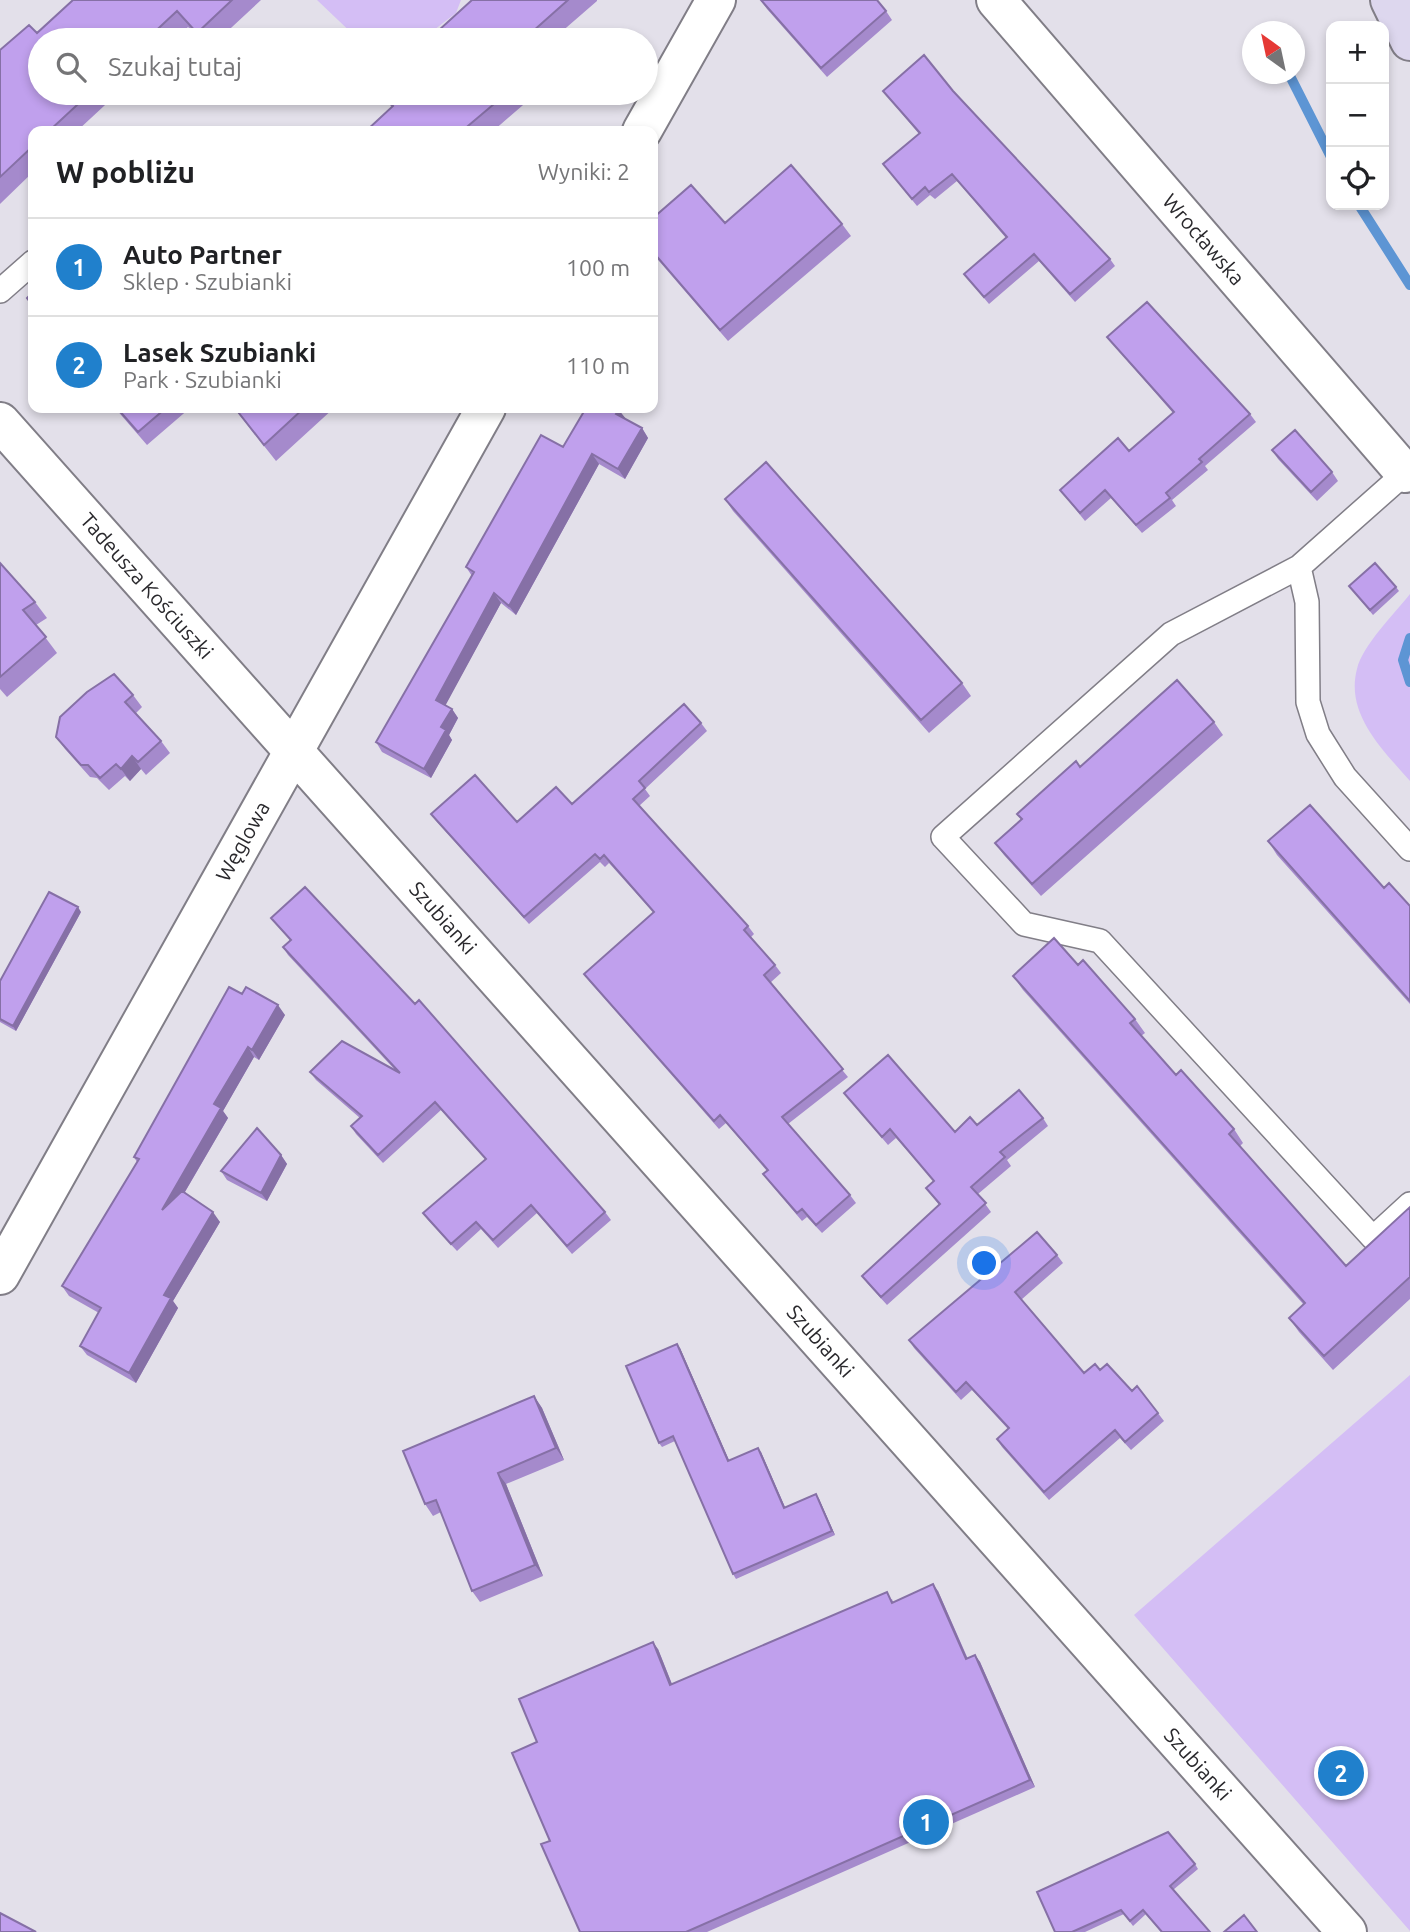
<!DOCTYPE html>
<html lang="pl">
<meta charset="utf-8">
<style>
body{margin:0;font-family:Ubuntu,sans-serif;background:#f2f2f2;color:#202124}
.controls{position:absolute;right:21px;top:21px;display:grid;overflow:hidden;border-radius:14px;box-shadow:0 4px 10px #0003}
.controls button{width:63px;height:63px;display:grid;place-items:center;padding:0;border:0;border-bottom:2px solid #e0e0e0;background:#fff;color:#202124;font:35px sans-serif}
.compass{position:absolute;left:1242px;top:21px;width:63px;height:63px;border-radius:50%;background:#fff;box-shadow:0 4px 10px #0003;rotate:327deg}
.you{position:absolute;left:985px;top:1264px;width:24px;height:24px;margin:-18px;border:5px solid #fff;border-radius:50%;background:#1a73e8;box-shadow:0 0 0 10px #1a73e833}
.badge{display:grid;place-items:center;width:46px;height:46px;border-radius:50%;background:#2080cc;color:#fff;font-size:23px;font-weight:700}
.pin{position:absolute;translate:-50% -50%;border:4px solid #fff;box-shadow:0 2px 7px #0006}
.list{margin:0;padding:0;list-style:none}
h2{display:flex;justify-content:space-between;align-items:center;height:91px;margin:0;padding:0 28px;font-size:30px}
h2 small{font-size:23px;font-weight:400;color:#757577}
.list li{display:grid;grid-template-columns:46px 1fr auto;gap:21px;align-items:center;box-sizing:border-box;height:98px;padding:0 28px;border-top:2px solid #e0e0e0}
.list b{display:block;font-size:26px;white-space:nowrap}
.list p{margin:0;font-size:23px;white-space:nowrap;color:#757577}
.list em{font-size:23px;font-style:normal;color:#757577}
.icon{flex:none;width:38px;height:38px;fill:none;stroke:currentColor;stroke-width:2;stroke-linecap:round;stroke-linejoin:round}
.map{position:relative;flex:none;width:1410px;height:1932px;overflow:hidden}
.search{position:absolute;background:#fff;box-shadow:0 4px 10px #0003;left:28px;top:28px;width:630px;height:77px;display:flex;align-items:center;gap:18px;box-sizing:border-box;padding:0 24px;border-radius:38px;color:#757577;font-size:26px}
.panel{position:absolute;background:#fff;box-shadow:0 4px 10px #0003;left:28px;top:126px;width:630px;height:287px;border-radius:14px}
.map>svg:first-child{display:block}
.green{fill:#d4bef5}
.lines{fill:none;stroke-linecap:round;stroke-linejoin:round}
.stream{stroke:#5d95d4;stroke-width:10}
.lane-casing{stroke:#817e87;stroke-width:26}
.street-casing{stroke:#817e87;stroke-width:42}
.secondary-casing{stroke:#817e87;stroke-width:42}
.lane{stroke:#fff;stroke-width:23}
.street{stroke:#fff;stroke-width:38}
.secondary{stroke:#ddd7ee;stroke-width:38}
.wall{fill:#a58acc}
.shaded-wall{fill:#8670a6}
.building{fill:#c0a0ed;stroke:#8670a6;stroke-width:2}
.labels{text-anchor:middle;stroke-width:7;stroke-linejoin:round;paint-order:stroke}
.street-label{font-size:21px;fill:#2a292d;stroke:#fff}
</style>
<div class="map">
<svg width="1410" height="1932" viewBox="0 0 1410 1932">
<rect width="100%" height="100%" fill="#e3e0ea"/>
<path class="green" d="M 317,0 L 461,0 L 456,13 L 421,40 L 359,40 Z
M 1410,594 L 1410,781 C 1383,750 1345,714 1357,669 C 1362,646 1395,613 1410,594 Z
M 1410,1375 L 1410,1931 L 1134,1615 Z"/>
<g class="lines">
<path class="stream" d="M 1289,74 L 1331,157
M 1359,205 L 1410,285
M 1410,638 L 1403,660 L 1410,682"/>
<defs>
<path id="lane" d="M 0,291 L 33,262
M 1410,479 L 1405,473 L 1299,567 L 1171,634 L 943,837 L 1024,924 L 1100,941 L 1373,1238 L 1410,1204
M 1299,567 L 1307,602 L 1308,702 L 1318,734 L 1345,777 L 1410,849"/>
<g id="street">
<path id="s1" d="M 996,0 L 1405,473"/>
<path d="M 642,131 L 716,0"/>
<path id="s2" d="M 0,422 L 1347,1932"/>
<path id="s3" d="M 0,1275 L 486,408"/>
</g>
<path id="secondary" d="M 1390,0 L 1410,41"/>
</defs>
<use href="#lane" class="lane-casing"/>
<use href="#street" class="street-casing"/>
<use href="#secondary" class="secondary-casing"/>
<use href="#lane" class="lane"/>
<use href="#street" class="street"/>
<use href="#secondary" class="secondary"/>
</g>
<path class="wall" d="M 73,0 L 261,0 L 218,40 L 201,40 L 188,27 L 175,40 L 40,40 L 40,93 L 118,93 L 77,131 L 33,131 L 33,172 L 0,204 L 0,50 L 37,33 Z
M 472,0 L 597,0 L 597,1 L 552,40 L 445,40 L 439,30 Z
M 761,1 L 886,11 L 892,20 L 827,77 L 767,9 Z
M 883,91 L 953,91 L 1110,259 L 1115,266 L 1075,302 L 1039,261 L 989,304 L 964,274 L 1006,238 L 957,181 L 935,199 L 930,195 L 917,206 L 883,164 L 919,134 Z
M 385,93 L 537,93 L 493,131 L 366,131 L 392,108 L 383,94 Z
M 653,218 L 725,223 L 842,224 L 851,236 L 728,341 L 653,254 Z
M 1107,337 L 1250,414 L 1256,422 L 1205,466 L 1208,470 L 1172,500 L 1176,506 L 1142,533 L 1111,498 L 1085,521 L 1060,490 L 1129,451 L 1173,413 L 1113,344 Z
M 115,408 L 190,408 L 147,445 Z
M 234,408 L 334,408 L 276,461 Z
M 626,419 L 642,428 L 648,438 L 625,479 L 599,464 L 516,615 L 501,603 L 445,705 L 452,709 L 458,718 L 449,735 L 452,740 L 431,778 L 382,752 L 376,742 L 472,576 L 466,567 L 563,447 Z
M 1272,450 L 1332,472 L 1338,481 L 1317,501 L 1278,459 Z
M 725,499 L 962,683 L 971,696 L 929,733 L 733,511 Z
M 0,563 L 35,602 L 47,618 L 36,625 L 57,653 L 7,697 L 0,689 Z
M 1349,586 L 1396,587 L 1399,591 L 1373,615 Z
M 133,695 L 142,707 L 136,713 L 161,741 L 170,753 L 146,775 L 141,769 L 130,781 L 125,776 L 109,790 L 97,778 L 90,777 L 65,749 L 56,737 Z
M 1214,722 L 1223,735 L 1041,896 L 1004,855 L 995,843 L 1021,819 L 1017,814 L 1080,767 Z
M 701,723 L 707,731 L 645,789 L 650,796 L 639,806 L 748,926 L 754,934 L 751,937 L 775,965 L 781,973 L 770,983 L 848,1077 L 788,1124 L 850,1195 L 856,1203 L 822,1233 L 807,1217 L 802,1221 L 769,1182 L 763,1174 L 767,1171 L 726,1123 L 719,1129 L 590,982 L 584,974 L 654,913 L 609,863 L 605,867 L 600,862 L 529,924 L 437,822 L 431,814 L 517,822 L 572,804 Z
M 1268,841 L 1384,888 L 1410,906 L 1410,1004 L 1277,855 Z
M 81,912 L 16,1031 L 0,1022 L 0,981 Z
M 271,918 L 605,1212 L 611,1220 L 572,1254 L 537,1213 L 498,1248 L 481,1229 L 457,1251 L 428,1220 L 423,1213 L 486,1160 L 441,1110 L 383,1163 L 356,1134 L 351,1126 L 360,1118 L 316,1080 L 310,1072 L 396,1071 L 288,955 L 283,947 L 290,940 Z
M 1078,965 L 1135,1019 L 1145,1033 L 1141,1036 L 1176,1075 L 1234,1129 L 1243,1143 L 1240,1146 L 1346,1266 L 1410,1207 L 1410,1299 L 1333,1370 L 1299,1332 L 1289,1318 L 1304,1305 L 1023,990 L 1013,976 Z
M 242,994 L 285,1015 L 259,1060 L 254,1057 L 223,1111 L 228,1118 L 185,1192 L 220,1222 L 173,1301 L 178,1308 L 136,1383 L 87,1355 L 80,1346 L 99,1313 L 69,1296 L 62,1286 L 137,1162 L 134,1157 Z
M 844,1093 L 955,1132 L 977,1125 L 1043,1118 L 1048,1126 L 1007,1160 L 1011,1166 L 978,1194 L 991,1212 L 887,1305 L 868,1284 L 862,1276 L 939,1205 L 926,1188 L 934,1181 L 896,1138 L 888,1145 Z
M 281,1155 L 287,1164 L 267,1201 L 227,1180 L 221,1171 Z
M 1057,1255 L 1063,1263 L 1021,1300 L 1084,1373 L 1100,1370 L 1132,1391 L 1137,1386 L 1164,1421 L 1131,1450 L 1120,1438 L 1049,1500 L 1002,1447 L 997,1439 L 1008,1429 L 972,1390 L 961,1400 L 914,1348 L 909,1340 Z
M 680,1348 L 729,1460 L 761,1452 L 785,1507 L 816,1494 L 819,1499 L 835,1535 L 736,1579 L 733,1574 L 675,1441 L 662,1447 L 659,1443 Z
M 534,1396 L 542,1408 L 564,1460 L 506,1484 L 543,1576 L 480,1602 L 472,1591 L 441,1512 L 433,1516 L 425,1504 Z
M 938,1591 L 968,1659 L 975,1655 L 980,1662 L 1035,1787 L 707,1932 L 580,1932 L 550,1841 L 537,1742 L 658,1649 L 672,1684 L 892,1599 L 893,1602 Z
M 1195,1864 L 1198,1869 L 1173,1890 L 1210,1932 L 1161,1932 L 1146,1914 L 1133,1926 L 1124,1914 L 1085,1932 L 1055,1932 Z"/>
<path class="shaded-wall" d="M 619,410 L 626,419 L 616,414 Z
M 642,428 L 648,438 L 625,479 L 618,469 Z
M 592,454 L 599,464 L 516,615 L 509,606 Z
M 494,593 L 501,603 L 443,710 L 436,700 Z
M 452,709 L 458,718 L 449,735 L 452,740 L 431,778 L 424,769 L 441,727 Z
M 132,756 L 141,769 L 130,781 L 121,769 Z
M 78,907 L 81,912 L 16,1031 L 13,1026 Z
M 278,1005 L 285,1015 L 259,1060 L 252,1050 Z
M 248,1047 L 254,1057 L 223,1111 L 228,1118 L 169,1219 L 162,1210 L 214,1104 Z
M 281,1155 L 287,1164 L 267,1201 L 261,1193 Z
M 213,1212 L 220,1222 L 173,1301 L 178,1308 L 136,1383 L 129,1373 L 164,1295 Z
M 677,1344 L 680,1348 L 731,1465 L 728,1461 Z
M 534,1396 L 542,1408 L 564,1460 L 556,1448 Z
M 758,1448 L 761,1452 L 787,1512 L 784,1508 Z
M 498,1473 L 506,1484 L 543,1576 L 535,1565 Z
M 816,1494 L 819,1499 L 835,1535 L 832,1531 Z
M 933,1584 L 938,1591 L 971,1667 L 966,1659 Z
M 653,1642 L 658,1649 L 675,1692 L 670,1685 Z
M 975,1655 L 980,1662 L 1035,1787 L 1030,1780 Z"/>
<path class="building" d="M 73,0 L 232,0 L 197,33 L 177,11 L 146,40 L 40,40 L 40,93 L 90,93 L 49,131 L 33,131 L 33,146 L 0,177 L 0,50 L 29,25 L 37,33 Z
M 472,0 L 568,0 L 523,40 L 447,40 L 439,30 Z
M 761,0 L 877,0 L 886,11 L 821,68 Z
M 924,55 L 953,91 L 1110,259 L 1070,294 L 1034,254 L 984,297 L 964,274 L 1007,237 L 952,174 L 929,192 L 925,187 L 912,199 L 883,164 L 920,133 L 883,91 Z
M 385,93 L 507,93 L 462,131 L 366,131 L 393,106 L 383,94 Z
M 791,165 L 842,224 L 720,330 L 653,252 L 653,218 L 691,185 L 725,223 Z
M 33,292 L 33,306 L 27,298 Z
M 1147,302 L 1250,414 L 1199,459 L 1202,462 L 1166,493 L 1170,498 L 1136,525 L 1105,490 L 1080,513 L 1060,490 L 1118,438 L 1129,451 L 1174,412 L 1107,337 Z
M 117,408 L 166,408 L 138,432 Z
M 235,408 L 304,408 L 264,445 Z
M 586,408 L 616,408 L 619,410 L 616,414 L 642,428 L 618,469 L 592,454 L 509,606 L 494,593 L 436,700 L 452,709 L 441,727 L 446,730 L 424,769 L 376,742 L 474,572 L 466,567 L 541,435 L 563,447 Z
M 1295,430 L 1332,472 L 1311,492 L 1272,450 Z
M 766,462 L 962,683 L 921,720 L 725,499 Z
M 0,563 L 35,602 L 23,610 L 46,637 L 0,677 Z
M 1375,563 L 1396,587 L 1370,610 L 1349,586 Z
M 114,674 L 133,695 L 125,702 L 161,741 L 138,762 L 132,756 L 121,769 L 116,764 L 100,778 L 88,765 L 81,765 L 56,737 L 60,717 L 87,692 Z
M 1177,680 L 1214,722 L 1032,884 L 995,843 L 1022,819 L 1017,814 L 1076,761 L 1080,767 Z
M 684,704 L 701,723 L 639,781 L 645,788 L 633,799 L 748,926 L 744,930 L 775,965 L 764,975 L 843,1069 L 782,1117 L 850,1195 L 816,1225 L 802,1209 L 797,1213 L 763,1174 L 768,1170 L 720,1115 L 714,1121 L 584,974 L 654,912 L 604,855 L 600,859 L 595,854 L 524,917 L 431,814 L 475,775 L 517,822 L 556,787 L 572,804 Z
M 1310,805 L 1384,888 L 1389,883 L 1410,906 L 1410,1001 L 1268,841 Z
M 305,887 L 415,1004 L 419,1000 L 605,1212 L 567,1246 L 531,1205 L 493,1240 L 476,1222 L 451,1244 L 423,1213 L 486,1159 L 435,1102 L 378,1155 L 351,1126 L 362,1116 L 310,1072 L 342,1041 L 400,1073 L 283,947 L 291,940 L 271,918 Z
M 49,892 L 78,907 L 13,1026 L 0,1019 L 0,981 Z
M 1054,938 L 1078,965 L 1083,960 L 1135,1019 L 1130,1023 L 1176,1075 L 1181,1070 L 1234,1129 L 1229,1134 L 1346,1266 L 1410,1207 L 1410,1277 L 1324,1356 L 1289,1318 L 1305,1303 L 1013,976 Z
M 229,987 L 242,994 L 246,987 L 278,1005 L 252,1050 L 248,1047 L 214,1104 L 221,1108 L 162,1210 L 182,1191 L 213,1212 L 164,1295 L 171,1298 L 129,1373 L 80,1346 L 101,1308 L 62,1286 L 139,1159 L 134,1157 Z
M 888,1055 L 955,1132 L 970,1117 L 977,1125 L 1019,1090 L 1043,1118 L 1000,1152 L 1005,1157 L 971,1187 L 986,1203 L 881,1297 L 862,1276 L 940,1204 L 926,1188 L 934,1181 L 890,1129 L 882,1137 L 844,1093 Z
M 257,1128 L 281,1155 L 261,1193 L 221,1171 Z
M 1037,1232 L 1057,1255 L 1015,1292 L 1084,1373 L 1095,1364 L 1100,1370 L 1107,1364 L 1132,1391 L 1137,1386 L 1158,1413 L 1125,1442 L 1115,1430 L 1044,1492 L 997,1439 L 1009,1428 L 966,1382 L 956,1392 L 909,1340 Z
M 677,1344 L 728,1461 L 758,1448 L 784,1508 L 816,1494 L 832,1531 L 733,1574 L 673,1436 L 659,1443 L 626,1366 Z
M 534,1396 L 556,1448 L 498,1473 L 535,1565 L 472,1591 L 436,1500 L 425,1504 L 403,1451 Z
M 933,1584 L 966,1659 L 975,1655 L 1030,1780 L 686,1932 L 580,1932 L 541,1844 L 550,1841 L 512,1753 L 537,1742 L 519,1699 L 653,1642 L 670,1685 L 887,1592 L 892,1603 Z
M 1168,1832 L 1195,1864 L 1170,1886 L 1210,1932 L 1162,1932 L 1143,1910 L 1130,1921 L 1121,1910 L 1072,1932 L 1055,1932 L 1037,1892 Z
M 0,1913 L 36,1932 L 0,1932 Z
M 1244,1915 L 1257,1932 L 1224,1932 Z"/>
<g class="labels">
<g class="street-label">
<text dy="7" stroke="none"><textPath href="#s1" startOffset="317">Wrocławska</textPath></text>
<text dy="7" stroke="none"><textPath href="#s2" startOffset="220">Tadeusza Kościuszki</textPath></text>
<text dy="7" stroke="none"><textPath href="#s3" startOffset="497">Węglowa</textPath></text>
<text dy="7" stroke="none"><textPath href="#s2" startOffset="665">Szubianki</textPath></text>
<text dy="7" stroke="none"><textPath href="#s2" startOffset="1232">Szubianki</textPath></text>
<text dy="7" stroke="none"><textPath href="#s2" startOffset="1799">Szubianki</textPath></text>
</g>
</g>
</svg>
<div class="controls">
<button>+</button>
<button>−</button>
<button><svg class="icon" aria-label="locate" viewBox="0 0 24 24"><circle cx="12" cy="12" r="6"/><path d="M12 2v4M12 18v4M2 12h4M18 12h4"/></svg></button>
</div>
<svg class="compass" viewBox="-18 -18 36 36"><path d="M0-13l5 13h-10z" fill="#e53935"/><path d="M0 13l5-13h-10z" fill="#757577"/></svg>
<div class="you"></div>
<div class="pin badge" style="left:926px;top:1822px">1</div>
<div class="pin badge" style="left:1341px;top:1773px">2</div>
<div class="search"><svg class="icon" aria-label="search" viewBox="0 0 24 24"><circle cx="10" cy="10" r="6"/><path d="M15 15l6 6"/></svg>Szukaj tutaj</div>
<section class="panel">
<h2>W pobliżu<small>Wyniki: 2</small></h2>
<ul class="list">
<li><span class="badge">1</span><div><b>Auto Partner</b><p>Sklep · Szubianki</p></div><em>100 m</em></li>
<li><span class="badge">2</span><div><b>Lasek Szubianki</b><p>Park · Szubianki</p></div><em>110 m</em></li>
</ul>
</section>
</div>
